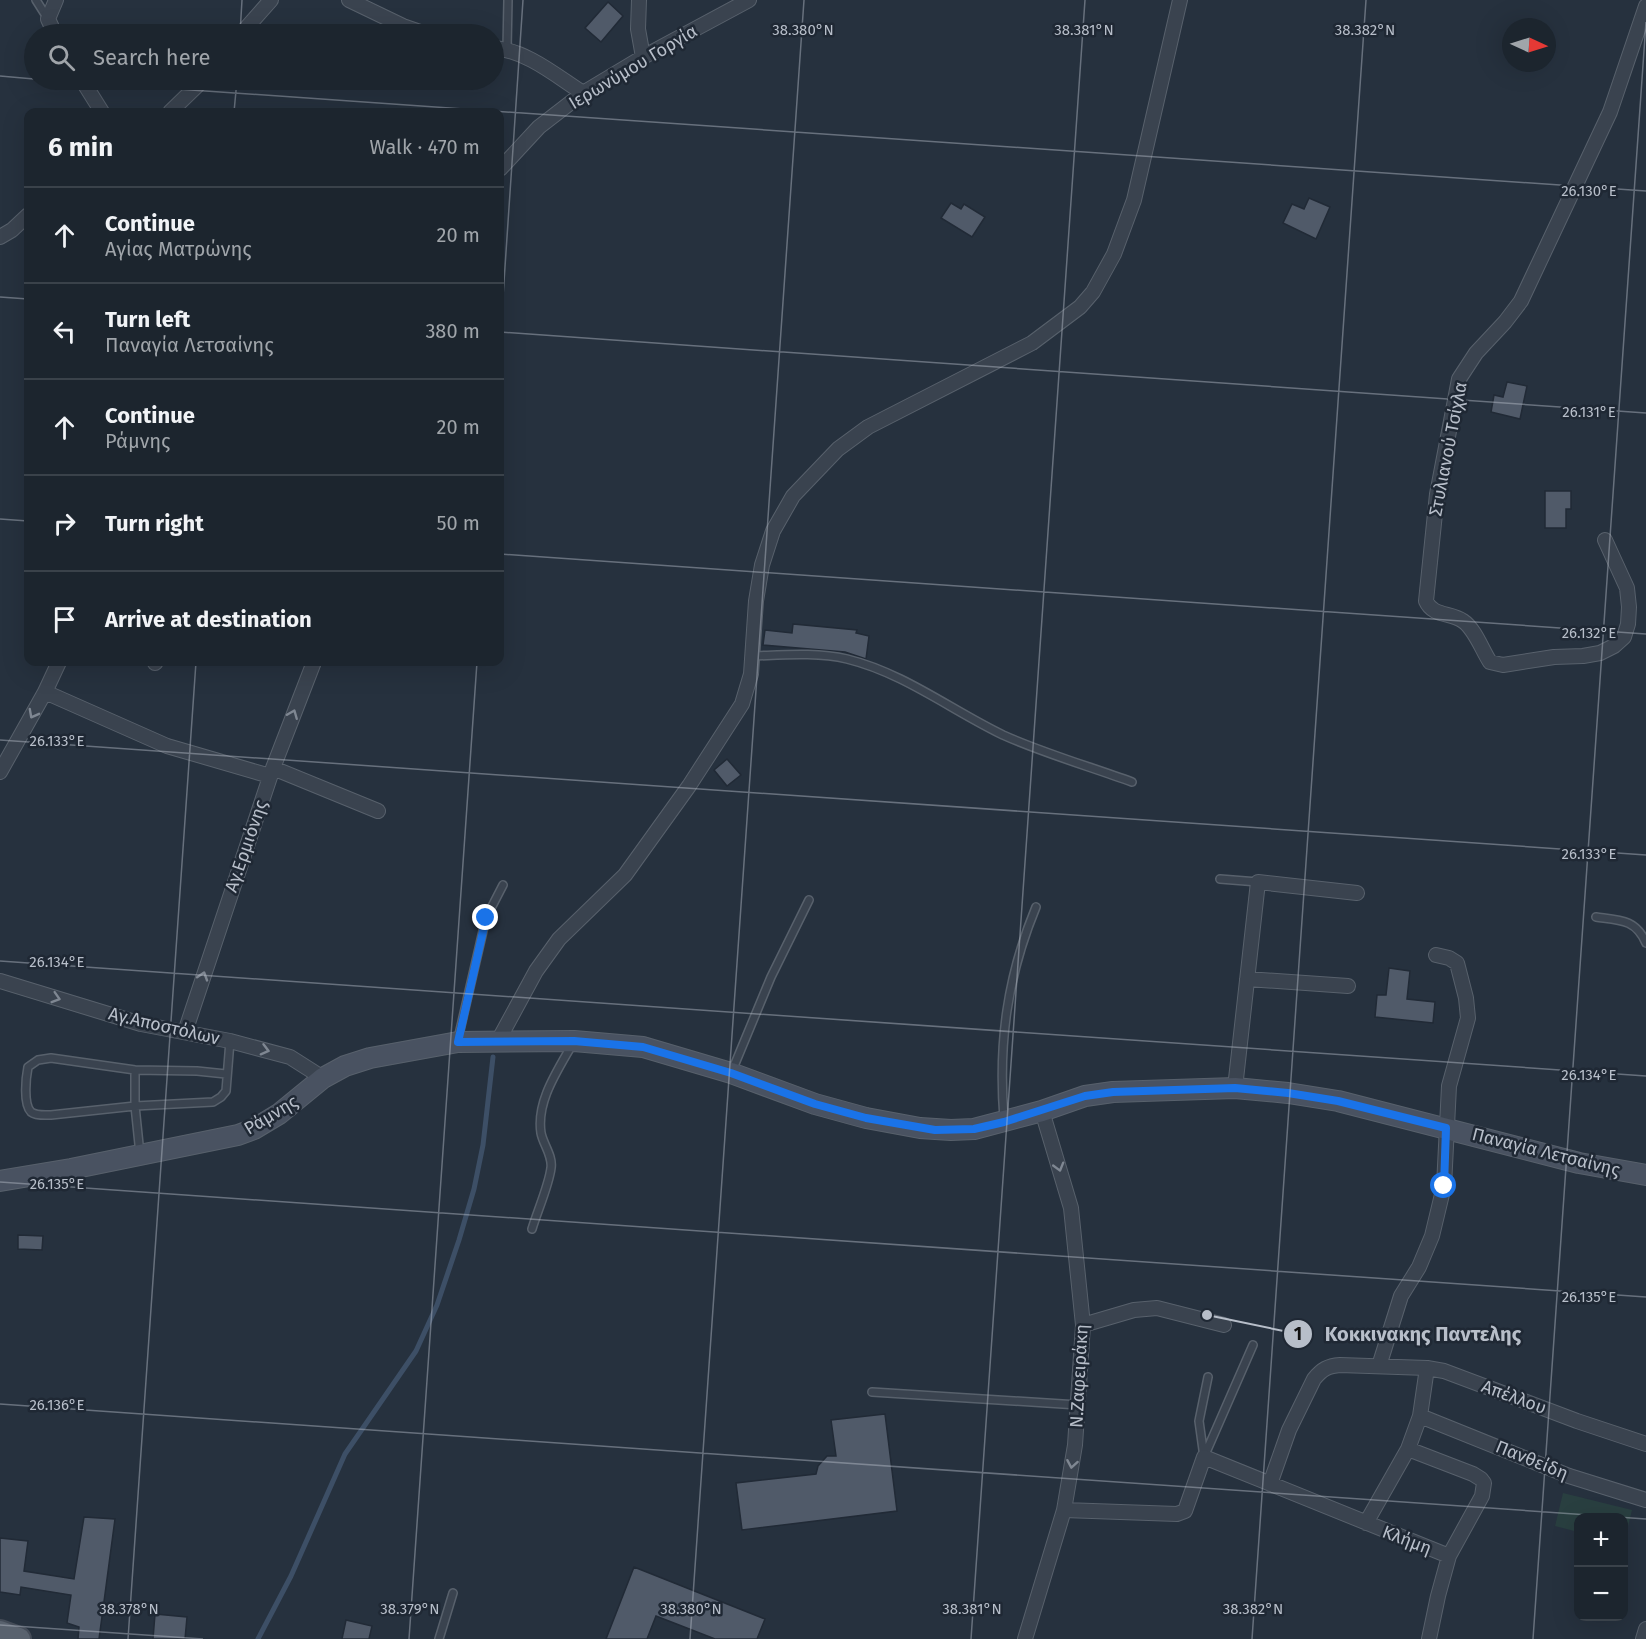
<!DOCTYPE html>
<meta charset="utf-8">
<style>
body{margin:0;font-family:"Fira Sans",sans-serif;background:#252d36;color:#f1f3f6}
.controls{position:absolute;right:18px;bottom:18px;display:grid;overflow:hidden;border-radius:12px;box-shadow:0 6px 24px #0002}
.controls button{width:54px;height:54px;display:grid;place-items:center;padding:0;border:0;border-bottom:2px solid #3a424a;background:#1c252e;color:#f1f3f6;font:30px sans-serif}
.compass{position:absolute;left:1502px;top:18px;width:54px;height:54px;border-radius:50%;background:#1c252e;box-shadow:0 6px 24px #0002;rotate:94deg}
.stop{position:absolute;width:18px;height:18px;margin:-14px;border:4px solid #1a73e8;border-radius:50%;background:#fff}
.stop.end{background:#1a73e8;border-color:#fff;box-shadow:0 2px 6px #0008}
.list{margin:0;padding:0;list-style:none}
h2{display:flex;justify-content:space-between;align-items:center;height:78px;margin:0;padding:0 24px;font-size:26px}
h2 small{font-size:20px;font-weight:400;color:#a0a5aa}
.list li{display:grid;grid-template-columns:39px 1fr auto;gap:18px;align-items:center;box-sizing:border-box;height:96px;padding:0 24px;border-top:2px solid #3a424a}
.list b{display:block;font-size:22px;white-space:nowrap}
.list p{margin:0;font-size:20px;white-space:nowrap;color:#a0a5aa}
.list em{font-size:20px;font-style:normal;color:#a0a5aa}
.icon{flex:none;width:33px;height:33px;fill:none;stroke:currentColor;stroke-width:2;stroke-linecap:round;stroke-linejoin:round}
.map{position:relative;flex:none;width:1646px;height:1639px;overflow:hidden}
.search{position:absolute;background:#1c252e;box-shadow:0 6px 24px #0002;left:24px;top:24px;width:480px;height:66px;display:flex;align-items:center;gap:15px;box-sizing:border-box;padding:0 21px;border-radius:33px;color:#a0a5aa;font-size:22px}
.panel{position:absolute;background:#1c252e;box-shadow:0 6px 24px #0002;left:24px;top:108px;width:480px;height:558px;border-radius:12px}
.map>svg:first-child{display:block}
.green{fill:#293f40}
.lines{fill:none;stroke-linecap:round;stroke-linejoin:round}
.stream{stroke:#3d4f66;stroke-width:5}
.building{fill:#505a69;stroke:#212a36;stroke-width:1.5}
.service-casing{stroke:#58616c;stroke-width:10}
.minor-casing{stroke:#58616c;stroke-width:16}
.secondary-casing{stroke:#58616c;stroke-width:22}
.primary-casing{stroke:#444c58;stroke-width:26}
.service{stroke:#3a434f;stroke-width:7}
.minor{stroke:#3a434f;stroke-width:14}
.secondary{stroke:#495261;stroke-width:20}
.primary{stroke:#59626e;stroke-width:22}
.oneway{stroke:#7f8792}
.route{stroke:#1a73e8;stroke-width:8}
.ticks{fill:none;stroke:#b7bec9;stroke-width:1.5;stroke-opacity:0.45}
.labels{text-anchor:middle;stroke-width:5;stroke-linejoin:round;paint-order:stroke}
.street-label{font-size:18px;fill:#b7bec9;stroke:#1f2834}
.ticks-label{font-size:15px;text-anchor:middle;fill:#b7bec9;stroke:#1f2834;stroke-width:5;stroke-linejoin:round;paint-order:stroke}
.leader{fill:none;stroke:#b7bec9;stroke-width:2}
.callout-dot{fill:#b7bec9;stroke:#1f2834;stroke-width:2}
.mark-label{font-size:18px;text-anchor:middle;font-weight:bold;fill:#111}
.callout-label{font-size:20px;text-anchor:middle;font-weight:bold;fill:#b7bec9;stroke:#1f2834;stroke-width:5;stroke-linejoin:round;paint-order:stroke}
</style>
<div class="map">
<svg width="1646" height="1639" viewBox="0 0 1646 1639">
<rect width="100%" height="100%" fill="#26313e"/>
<path class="green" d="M 1563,1493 L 1632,1510 L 1624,1543 L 1624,1518 L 1578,1518 L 1578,1532 L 1555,1526 Z"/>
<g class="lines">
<path class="stream" d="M 258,1639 L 291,1576 L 345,1454 L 416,1351 L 437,1305 L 459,1240 L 474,1189 L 483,1145 L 493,1057"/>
</g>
<path class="building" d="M 608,2 L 623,16 L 601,42 L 585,28 Z
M 1309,198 L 1330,207 L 1316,239 L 1283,223 L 1292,204 L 1304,209 Z
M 951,203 L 961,209 L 964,204 L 985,217 L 972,237 L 941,218 Z
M 1507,382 L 1527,386 L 1520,419 L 1491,412 L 1494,395 L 1503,397 Z
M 1545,491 L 1571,491 L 1571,509 L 1566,509 L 1566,528 L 1545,528 Z
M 793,624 L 857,630 L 856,633 L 869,636 L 866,659 L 845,652 L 763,645 L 765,630 L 792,633 Z
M 727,759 L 741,775 L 727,786 L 714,770 Z
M 1389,968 L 1410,971 L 1407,999 L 1435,1002 L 1433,1023 L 1375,1017 L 1377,995 L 1386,995 Z
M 18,1235 L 43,1236 L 42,1250 L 18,1249 Z
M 885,1414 L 897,1511 L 742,1530 L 736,1483 L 816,1474 L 818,1466 L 827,1456 L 836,1456 L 831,1420 Z
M 84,1517 L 115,1519 L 99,1639 L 78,1639 L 79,1627 L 67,1623 L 71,1595 L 21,1587 L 20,1595 L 0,1592 L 0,1538 L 28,1541 L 24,1571 L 74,1579 Z
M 634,1567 L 765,1619 L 757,1639 L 715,1639 L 656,1616 L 647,1639 L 606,1639 Z
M 155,1614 L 187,1617 L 185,1639 L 153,1639 Z
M 346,1620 L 372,1626 L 369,1639 L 342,1639 Z"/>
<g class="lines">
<defs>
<path id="service" d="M 36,0 L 48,19
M 507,49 L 508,0
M 752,656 C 783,655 817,652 847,659 C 904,673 951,710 1003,735 C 1043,753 1091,767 1132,782
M 1220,879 L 1258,882
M 1596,917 C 1619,920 1636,919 1646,943
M 458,1039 L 486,918 L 503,885
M 135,1070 L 135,1106 L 140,1154
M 732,1071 L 771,977 L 809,900
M 226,1074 L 197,1071 L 135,1070 L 51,1058 L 38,1060 L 28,1067 C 26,1077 23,1104 31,1112 C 36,1116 45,1115 51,1115 L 135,1106 L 213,1102 L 221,1097 L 226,1091 L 230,1041
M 1004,1119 C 998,1044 1007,977 1036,907
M 532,1229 C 537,1212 549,1185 551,1168 C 553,1156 543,1144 541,1133 C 536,1101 558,1070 573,1043
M 872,1392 L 1078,1405
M 1204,1457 L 1253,1345
M 1204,1457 L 1199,1421 L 1208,1377
M 439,1639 L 453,1593"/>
<path id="minor" d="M 349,0 L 403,26 L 426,34
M 639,0 L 638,29 L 643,57
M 55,34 L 48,19 L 56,0
M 241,34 L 271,0
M 494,48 C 527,51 555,75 583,93
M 82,80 L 102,112
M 170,112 L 203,80
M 500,169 L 539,127 L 583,93 L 643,57 L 749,0
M 0,237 L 12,230 L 28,215
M 1605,540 L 1627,588 L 1629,607 L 1628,624 L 1624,637 L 1614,646 L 1600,653 L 1583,656 L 1554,657 L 1503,665 L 1490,662 C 1482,650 1475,629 1463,621 C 1451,612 1433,617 1426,601 L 1437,494 L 1459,379 L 1476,353 L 1505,322 L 1521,301 L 1610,112 L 1646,6
M 155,663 L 156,662
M 45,692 L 167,746 L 270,776
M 273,768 L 378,811
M 0,772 L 45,692 L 59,662
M 1247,979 L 1348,986
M 0,981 L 141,1024 L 230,1041 L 290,1057 L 323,1078
M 185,1032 L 273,768 L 314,662
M 498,1041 L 536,971 L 559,939 L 625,875 L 689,786 L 742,704 L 751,674 L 756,601 L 762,565 L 773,531 L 793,496 L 838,449 L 868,427 L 1032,343 L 1080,307 L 1093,292 L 1114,254 L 1134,200 L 1180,0
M 1235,1088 L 1258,882 L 1357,893
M 1083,1325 L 1134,1310 L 1157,1308 L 1224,1325
M 1379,1366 L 1401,1296 L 1419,1267 L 1432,1236 L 1444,1186 L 1449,1086 L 1468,1018 L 1466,998 L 1457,963 L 1449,958 L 1436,955
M 1420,1416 L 1569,1476 L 1646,1500
M 1408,1449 L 1473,1474 L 1481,1479 L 1484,1483 L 1482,1496 L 1449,1556 L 1438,1596 L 1429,1639
M 1270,1484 L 1289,1430 L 1314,1379 C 1322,1369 1328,1366 1340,1365 L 1427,1368 L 1444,1371 L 1577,1421 L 1646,1444
M 1064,1510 L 1177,1514 L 1185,1511 L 1204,1457 L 1449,1556
M 1366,1523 L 1408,1449 L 1420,1416 L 1427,1368
M 1025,1639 L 1064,1510 L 1075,1445 L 1083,1325 L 1071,1208 L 1042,1111
M 1643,1639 L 1646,1629"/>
<path id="secondary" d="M 0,1181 L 71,1169 L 238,1135 L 254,1129 L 279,1114 L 323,1078 L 345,1066 L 370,1058 L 458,1042 L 574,1041 L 643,1047 L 731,1073 L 815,1104 L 866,1118 L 920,1128 L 951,1130 L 974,1129 L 1042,1111 L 1085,1096 L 1113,1092 L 1235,1088 L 1288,1093 L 1338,1101 L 1579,1163 L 1646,1175"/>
<path id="primary" d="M 0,1632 L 19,1639"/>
</defs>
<use href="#service" class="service-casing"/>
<use href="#minor" class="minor-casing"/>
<use href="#secondary" class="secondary-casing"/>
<use href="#primary" class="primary-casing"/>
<use href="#service" class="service"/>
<use href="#minor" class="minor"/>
<use href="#secondary" class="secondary"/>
<use href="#primary" class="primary"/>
</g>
<defs><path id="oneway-chevron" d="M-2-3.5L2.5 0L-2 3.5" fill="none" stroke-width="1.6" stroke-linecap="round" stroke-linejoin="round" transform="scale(1.5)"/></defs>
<g class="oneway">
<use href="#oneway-chevron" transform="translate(33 714) rotate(118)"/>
<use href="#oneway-chevron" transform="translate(293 714) rotate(-68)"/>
<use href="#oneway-chevron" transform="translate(203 976) rotate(-72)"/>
<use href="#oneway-chevron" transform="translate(56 998) rotate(17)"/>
<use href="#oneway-chevron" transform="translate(265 1050) rotate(15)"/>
<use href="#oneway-chevron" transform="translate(1059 1167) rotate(74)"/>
<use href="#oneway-chevron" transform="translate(1072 1464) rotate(100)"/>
</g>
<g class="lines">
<path class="route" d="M 486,918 L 458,1042 L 574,1041 L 643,1047 L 731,1073 L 815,1104 L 866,1118 L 935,1130 L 974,1129 L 1004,1122 L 1085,1096 L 1113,1092 L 1235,1088 L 1288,1093 L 1338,1101 L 1446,1128 L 1444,1186"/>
</g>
<path class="ticks" d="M 240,34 L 242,0M 0,76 L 34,79M 47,80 L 1646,191M 234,112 L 237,80M 0,297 L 28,299M 500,332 L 1646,413M 500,341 L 523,0M 0,519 L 28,521M 500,554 L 1646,634M 0,740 L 1646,855M 0,961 L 1646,1076M 0,1182 L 1646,1297M 0,1404 L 1646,1519M 0,1625 L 203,1639M 128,1639 L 196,662M 409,1639 L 477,662M 690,1639 L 804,0M 971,1639 L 1085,0M 1252,1639 L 1366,0M 1533,1639 L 1646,22"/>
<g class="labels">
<g class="street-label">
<text transform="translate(633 67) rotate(-31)" y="6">Ιερωνύμου Γοργία</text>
<text transform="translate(1448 449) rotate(-79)" y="6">Στυλιανού Τσίχλα</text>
<text transform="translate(246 846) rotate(-71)" y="6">Αγ.Ερμιόνης</text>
<text transform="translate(164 1026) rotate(13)" y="6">Αγ.Αποστόλων</text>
<text transform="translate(271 1115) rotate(-31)" y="6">Ράμνης</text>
<text transform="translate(1546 1152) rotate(14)" y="6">Παναγία Λετσαίνης</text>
<text transform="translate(1079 1376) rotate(-87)" y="6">Ν.Ζαφειράκη</text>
<text transform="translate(1514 1397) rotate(20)" y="6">Απέλλου</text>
<text transform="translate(1532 1460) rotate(22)" y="6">Πανθείδη</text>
<text transform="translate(1407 1540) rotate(21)" y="6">Κλήμη</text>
</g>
</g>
<g class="ticks-label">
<text x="803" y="35">38.380°N</text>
<text x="1084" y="35">38.381°N</text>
<text x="1365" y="35">38.382°N</text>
<text x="1589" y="196">26.130°E</text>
<text x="1589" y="417">26.131°E</text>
<text x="1589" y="638">26.132°E</text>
<text x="57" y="746">26.133°E</text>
<text x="1589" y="859">26.133°E</text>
<text x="57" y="967">26.134°E</text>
<text x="1589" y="1080">26.134°E</text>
<text x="57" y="1189">26.135°E</text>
<text x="1589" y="1302">26.135°E</text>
<text x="57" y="1410">26.136°E</text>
<text x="129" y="1614">38.378°N</text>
<text x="410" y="1614">38.379°N</text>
<text x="691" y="1614">38.380°N</text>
<text x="972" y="1614">38.381°N</text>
<text x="1253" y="1614">38.382°N</text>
</g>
<path class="leader" d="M1207 1315L1298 1334"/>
<g class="callout-dot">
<circle cx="1207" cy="1315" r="6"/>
<circle cx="1298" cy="1334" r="15"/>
</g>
<g class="mark-label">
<text x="1298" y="1340">1</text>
</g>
<g class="callout-label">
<text x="1423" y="1341">Κοκκινακης Παντελης</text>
</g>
</svg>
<div class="controls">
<button>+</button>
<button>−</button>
</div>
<svg class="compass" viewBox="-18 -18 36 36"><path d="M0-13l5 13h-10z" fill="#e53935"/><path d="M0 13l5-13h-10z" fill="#a0a5aa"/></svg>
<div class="stop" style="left:1444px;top:1186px"></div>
<div class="stop end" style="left:486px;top:918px"></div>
<div class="search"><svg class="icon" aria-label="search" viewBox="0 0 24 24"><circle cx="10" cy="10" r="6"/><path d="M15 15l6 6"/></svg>Search here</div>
<section class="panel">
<h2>6 min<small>Walk · 470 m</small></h2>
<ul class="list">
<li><svg class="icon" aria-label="ahead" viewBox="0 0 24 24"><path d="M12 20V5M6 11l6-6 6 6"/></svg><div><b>Continue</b><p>Αγίας Ματρώνης</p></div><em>20 m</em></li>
<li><svg class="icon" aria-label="left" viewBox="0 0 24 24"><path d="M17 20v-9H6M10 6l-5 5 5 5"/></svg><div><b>Turn left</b><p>Παναγία Λετσαίνης</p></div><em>380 m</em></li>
<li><svg class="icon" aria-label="ahead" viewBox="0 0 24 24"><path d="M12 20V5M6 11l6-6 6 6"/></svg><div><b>Continue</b><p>Ράμνης</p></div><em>20 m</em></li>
<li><svg class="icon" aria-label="right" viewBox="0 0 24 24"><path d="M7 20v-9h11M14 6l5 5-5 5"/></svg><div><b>Turn right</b></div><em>50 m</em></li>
<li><svg class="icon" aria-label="arrive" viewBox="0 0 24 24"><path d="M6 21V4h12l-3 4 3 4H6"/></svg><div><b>Arrive at destination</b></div></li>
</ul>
</section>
</div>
